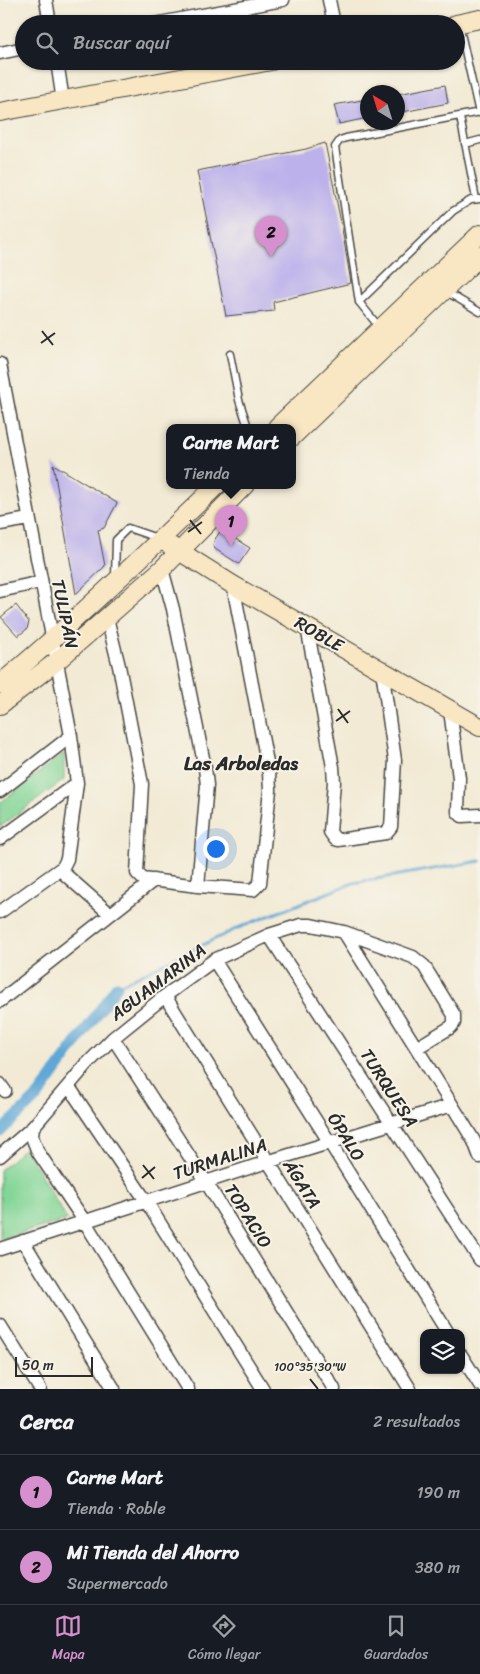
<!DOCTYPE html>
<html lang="es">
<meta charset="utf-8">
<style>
body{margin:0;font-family:Sriracha,sans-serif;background:#242831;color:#f1f3f6}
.controls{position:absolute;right:15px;bottom:15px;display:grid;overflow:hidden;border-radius:10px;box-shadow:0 1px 4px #0004}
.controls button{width:45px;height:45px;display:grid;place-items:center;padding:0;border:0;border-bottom:1px solid #363941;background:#171b24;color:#f1f3f6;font:25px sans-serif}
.compass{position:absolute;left:360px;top:85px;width:45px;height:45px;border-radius:50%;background:#171b24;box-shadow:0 1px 4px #0004;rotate:322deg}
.scale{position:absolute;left:15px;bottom:12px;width:78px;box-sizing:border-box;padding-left:5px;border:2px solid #2b2b2b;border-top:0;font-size:14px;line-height:18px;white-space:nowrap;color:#2b2b2b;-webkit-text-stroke:4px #f7f3e8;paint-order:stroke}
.you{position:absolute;left:215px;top:848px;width:18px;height:18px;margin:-12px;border:4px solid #fff;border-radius:50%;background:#1a73e8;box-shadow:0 0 0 8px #1a73e833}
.badge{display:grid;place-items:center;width:32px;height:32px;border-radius:50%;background:#d690ce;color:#111;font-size:16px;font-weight:700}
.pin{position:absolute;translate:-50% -41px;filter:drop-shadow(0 1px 2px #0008)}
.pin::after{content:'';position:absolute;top:26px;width:18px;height:15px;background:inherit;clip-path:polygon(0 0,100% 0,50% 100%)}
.popup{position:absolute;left:166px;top:424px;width:130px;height:65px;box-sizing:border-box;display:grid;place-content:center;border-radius:10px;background:#171b24;filter:drop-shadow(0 1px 4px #0005);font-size:16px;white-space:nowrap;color:#9ea1a6}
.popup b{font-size:19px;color:#f1f3f6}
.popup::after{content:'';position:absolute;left:50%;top:100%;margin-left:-10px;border:10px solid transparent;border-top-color:#171b24}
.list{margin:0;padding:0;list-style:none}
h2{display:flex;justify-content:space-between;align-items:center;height:65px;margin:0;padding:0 20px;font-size:21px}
h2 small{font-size:16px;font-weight:400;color:#9ea1a6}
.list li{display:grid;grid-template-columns:32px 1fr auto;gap:15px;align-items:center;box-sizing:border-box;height:75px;padding:0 20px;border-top:1px solid #363941}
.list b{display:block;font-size:19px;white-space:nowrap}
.list p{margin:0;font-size:16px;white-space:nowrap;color:#9ea1a6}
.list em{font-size:16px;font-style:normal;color:#9ea1a6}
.icon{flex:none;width:28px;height:28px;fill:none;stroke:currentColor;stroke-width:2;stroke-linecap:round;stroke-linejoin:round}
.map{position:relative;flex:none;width:480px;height:1389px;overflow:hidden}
.search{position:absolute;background:#171b24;box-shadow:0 1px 4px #0004;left:15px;right:15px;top:15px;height:55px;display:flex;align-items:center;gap:12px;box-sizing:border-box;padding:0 18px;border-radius:28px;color:#9ea1a6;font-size:19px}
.sheet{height:215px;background:#171b24}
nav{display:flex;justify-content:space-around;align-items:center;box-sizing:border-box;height:70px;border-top:1px solid #363941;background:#171b24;font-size:14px;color:#9ea1a6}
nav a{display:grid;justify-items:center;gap:2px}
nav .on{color:#d690ce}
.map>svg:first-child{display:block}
.green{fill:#83d697;stroke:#578061}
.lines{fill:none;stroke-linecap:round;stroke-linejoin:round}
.stream{stroke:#5fa7d6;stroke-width:3}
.canal{stroke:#5fa7d6;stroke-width:11}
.building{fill:#bcb1eb}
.lane-casing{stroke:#494844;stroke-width:9}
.street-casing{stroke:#494844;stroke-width:15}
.secondary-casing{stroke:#494844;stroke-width:20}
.lane{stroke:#fff;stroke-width:6}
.street{stroke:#fff;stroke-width:12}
.secondary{stroke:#f9e7c3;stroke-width:18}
.ticks{fill:none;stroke:#2b2b2b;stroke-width:2}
.labels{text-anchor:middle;stroke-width:4;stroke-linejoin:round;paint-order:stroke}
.street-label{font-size:18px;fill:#2b2b2b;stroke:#f7f3e8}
.neighbourhood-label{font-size:19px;font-weight:bold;fill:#2b2b2b;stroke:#f7f3e8}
.ticks-label{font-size:12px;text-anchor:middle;fill:#2b2b2b;stroke:#f7f3e8;stroke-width:4;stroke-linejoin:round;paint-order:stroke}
</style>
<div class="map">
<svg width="480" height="1389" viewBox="0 0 480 1389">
<rect width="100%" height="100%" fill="#f7f3e8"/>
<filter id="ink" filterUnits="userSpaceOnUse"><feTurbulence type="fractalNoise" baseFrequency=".02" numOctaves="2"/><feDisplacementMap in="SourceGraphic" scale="10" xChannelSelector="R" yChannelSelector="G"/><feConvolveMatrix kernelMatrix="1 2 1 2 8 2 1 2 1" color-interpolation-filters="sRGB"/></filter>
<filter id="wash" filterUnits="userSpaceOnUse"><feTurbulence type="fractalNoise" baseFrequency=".0096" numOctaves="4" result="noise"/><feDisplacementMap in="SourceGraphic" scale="20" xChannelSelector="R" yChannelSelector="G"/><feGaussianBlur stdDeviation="1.12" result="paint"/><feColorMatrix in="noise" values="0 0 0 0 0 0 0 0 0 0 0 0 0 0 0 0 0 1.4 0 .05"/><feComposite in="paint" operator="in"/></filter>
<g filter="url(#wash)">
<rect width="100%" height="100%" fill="#f2ead4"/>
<path class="green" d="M 64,753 L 64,780 L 0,827 L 0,803 Z
M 25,1148 L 67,1220 L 0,1239 L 0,1170 Z"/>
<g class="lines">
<path class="stream" d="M 117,986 L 238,928 L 353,883 L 480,861"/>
<path class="canal" d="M 0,1132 L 39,1095 L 117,986"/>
</g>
<g id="blocks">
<path class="building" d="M 445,85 L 448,103 L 398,113 L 398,94 Z
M 368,99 L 368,118 L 339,124 L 334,105 Z
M 325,143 L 341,223 L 351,283 L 273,302 L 274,311 L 226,316 L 197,171 L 306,149 Z
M 53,464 L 117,503 L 104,528 L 98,530 L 105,566 L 76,594 Z
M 221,530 L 250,548 L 239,564 L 215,549 L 213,545 L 214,541 Z
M 16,605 L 29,622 L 27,629 L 18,636 L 1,617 Z"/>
</g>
</g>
<g filter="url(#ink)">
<use href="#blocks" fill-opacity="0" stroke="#494844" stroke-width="1"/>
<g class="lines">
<defs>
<path id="lane" d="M 459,24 L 479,113
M 460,117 L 476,199
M 465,144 L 480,140
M 445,291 L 480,312
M 359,302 L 335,147 L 340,140 L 346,138 L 480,112
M 380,328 L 359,302 L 453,211 L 471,200 L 480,199
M 230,354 L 239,400 L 248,427
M 115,577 L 116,540 L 128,528 L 157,538"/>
<path id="street" d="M 46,0 L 50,24
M 329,0 L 334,24
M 154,24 L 283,0
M 0,53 L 24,48
M 57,61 L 63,101
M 0,364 L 71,736 L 77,783 L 67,859 L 63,867 L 0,912
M 0,524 L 29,519
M 162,569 L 173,609 L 205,768 L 207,785 L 198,886
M 0,591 L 41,582
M 107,618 L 119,666 L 142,784 L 137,873 L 143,879 L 198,886 L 253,890 L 260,883 L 270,790 L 269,773 L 233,585
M 307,627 L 333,767 L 334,782 L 330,832 L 335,839 L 338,840 L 386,833 L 391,827 L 395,760 L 382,670
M 450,710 L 459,778 L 458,812 L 462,816 L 480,815
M 0,791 L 71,736
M 0,839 L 77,783
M 60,870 L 110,914
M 344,932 L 452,1105 L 474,1141 L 480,1157
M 269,935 L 480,1260
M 214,960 L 330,1143 L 448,1333
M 165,996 L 410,1389
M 0,1001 L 154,880
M 113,1038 L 206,1182 L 334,1389
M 0,1084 L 5,1091
M 69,1087 L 146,1201 L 263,1389
M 0,1156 L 33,1127
M 23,1241 L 114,1389
M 0,1249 L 267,1162 L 452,1105
M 0,1325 L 40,1389
M 461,1355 L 480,1385
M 188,1389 L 85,1222 L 38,1152 L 32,1137 L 33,1127 L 87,1064 L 113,1038 L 165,996 L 214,960 L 269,935 L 301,925 L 311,925 L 344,932 L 413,957 L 424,966 L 454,1015 L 454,1023 L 451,1027 L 418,1047"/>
<path id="secondary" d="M 456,24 L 480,19
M 0,112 L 271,61
M 277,427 L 480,234
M 292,437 L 480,256
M 160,539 L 233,585 L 480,727
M 0,684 C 76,621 146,553 217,485
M 0,705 L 57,661 L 162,569 L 245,485"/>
</defs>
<use href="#lane" class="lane-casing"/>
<use href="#street" class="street-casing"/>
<use href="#secondary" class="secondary-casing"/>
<use href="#lane" class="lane"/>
<use href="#street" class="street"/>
<use href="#secondary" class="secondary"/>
</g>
</g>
<path class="ticks" d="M 42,331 L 53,345M 41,343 L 55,333M 190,520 L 201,534M 188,532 L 202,522M 338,709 L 348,723M 336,721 L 350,711M 143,1165 L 154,1179M 142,1178 L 155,1167M 310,1379 L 318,1389"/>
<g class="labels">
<g class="street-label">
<text transform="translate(65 614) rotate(78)" y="6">TULIPÁN</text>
<text transform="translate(319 634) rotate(30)" y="6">ROBLE</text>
<text transform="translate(158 982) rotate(-37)" y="6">AGUAMARINA</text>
<text transform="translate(389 1088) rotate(57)" y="6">TURQUESA</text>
<text transform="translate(346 1137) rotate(58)" y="6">ÓPALO</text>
<text transform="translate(220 1159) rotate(-18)" y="6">TURMALINA</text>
<text transform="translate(302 1184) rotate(58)" y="6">ÁGATA</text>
<text transform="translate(248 1216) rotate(58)" y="6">TOPACIO</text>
</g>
<g class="neighbourhood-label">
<text x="241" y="770">Las Arboledas</text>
</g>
</g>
<g class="ticks-label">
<text x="310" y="1371">100°35'30"W</text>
</g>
</svg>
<div class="controls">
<button><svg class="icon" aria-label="layers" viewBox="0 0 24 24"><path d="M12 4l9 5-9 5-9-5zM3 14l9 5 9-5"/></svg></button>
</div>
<svg class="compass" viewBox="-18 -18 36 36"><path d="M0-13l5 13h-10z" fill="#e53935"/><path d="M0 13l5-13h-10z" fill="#9ea1a6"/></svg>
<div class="scale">50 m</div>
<div class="you"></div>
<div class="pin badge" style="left:231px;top:546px">1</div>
<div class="popup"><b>Carne Mart</b>Tienda</div>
<div class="pin badge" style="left:271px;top:257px">2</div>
<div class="search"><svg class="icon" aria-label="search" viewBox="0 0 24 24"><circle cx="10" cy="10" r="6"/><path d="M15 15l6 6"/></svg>Buscar aquí</div>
</div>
<section class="sheet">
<h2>Cerca<small>2 resultados</small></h2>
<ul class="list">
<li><span class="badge">1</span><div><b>Carne Mart</b><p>Tienda · Roble</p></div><em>190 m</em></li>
<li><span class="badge">2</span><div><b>Mi Tienda del Ahorro</b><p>Supermercado</p></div><em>380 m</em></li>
</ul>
</section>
<nav>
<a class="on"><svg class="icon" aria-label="map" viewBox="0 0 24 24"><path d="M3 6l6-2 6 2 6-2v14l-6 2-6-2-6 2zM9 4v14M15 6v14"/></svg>Mapa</a>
<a><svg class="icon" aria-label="directions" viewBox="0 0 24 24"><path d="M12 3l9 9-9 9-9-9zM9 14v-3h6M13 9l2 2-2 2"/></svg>Cómo llegar</a>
<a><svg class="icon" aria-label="saved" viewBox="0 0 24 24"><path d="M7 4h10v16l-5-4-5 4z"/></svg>Guardados</a>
</nav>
